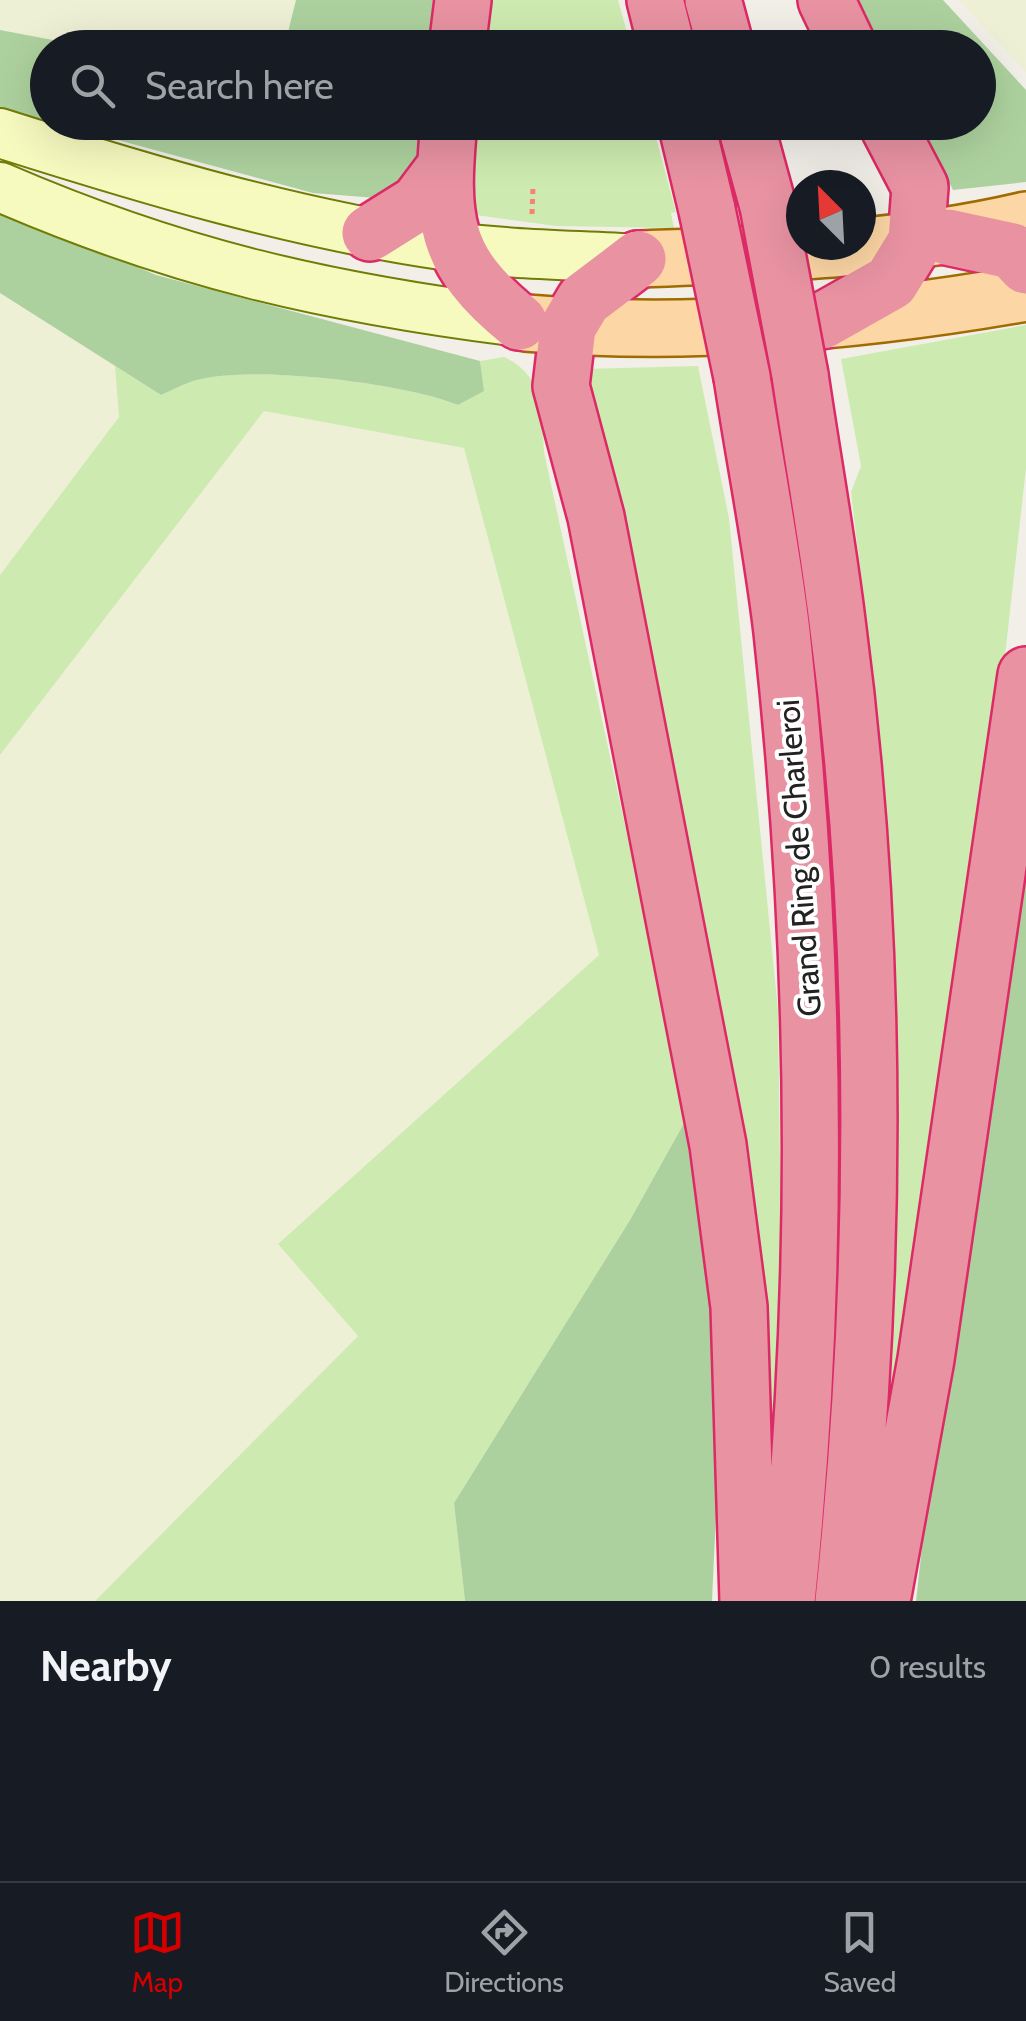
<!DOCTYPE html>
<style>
body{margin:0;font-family:Cabin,sans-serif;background:#242831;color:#f1f3f6}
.compass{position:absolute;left:786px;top:170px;width:90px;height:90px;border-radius:50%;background:#171b24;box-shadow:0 10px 40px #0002;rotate:336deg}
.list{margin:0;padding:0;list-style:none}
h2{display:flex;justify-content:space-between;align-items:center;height:130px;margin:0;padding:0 40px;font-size:42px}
h2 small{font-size:32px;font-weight:400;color:#9ea1a6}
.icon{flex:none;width:55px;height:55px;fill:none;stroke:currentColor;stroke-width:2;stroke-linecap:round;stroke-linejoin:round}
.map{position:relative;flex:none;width:1026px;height:1601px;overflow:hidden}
.search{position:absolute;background:#171b24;box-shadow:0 10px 40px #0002;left:30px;right:30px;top:30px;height:110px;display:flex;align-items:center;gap:25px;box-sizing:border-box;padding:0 35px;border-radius:55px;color:#9ea1a6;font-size:38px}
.sheet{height:280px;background:#171b24}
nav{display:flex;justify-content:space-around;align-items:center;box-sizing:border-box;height:140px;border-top:2px solid #363941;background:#171b24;font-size:28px;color:#9ea1a6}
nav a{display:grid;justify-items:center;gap:5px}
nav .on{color:#d40000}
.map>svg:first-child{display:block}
.farmland{fill:#eef0d5}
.grass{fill:#cdebb0}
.forest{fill:#add19e}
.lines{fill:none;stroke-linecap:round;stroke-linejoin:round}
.secondary-casing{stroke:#707d05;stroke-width:52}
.primary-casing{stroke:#a06b00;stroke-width:60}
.highway-casing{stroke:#dc2a67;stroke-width:60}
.path{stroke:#fa8072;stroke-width:5;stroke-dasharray:5 5;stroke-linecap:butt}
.secondary{stroke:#f7fabf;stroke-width:48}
.primary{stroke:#fcd6a4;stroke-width:55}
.highway{stroke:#e892a2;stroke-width:55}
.highway-bridge-casing{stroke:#dc2a67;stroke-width:60;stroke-linecap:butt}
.highway-bridge{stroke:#e892a2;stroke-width:55}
.labels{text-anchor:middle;stroke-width:8;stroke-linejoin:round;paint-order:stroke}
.street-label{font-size:32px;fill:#222;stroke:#fff}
</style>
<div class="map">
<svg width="1026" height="1601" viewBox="0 0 1026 1601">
<rect width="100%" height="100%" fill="#f2efe9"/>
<path class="farmland" d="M 0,0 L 296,0 L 284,47 L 90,48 L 0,30 Z
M 959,0 L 1026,0 L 1026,73 Z
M 0,293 L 115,366 L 119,417 L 0,575 Z
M 264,411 L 464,448 L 599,955 L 279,1243 L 358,1336 L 95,1601 L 0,1601 L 0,755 Z"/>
<path class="grass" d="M 480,0 L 618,0 L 631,47 L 476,48 Z
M 469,122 L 652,123 L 676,212 L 671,213 L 674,228 L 556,226 L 461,213 Z
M 1026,325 L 1026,468 L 995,745 L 886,1460 C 903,1243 900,1025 886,808 C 879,703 863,597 851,492 L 861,466 L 841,359 Z
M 504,357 C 545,376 542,412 544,452 L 688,1116 L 630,1220 L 454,1503 L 465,1601 L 95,1601 L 358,1336 L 278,1244 L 599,955 L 464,448 L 264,411 L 0,755 L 0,575 L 119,417 L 115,366 L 161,395 C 173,390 185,383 197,380 C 254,365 404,383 458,405 L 483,391 L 480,361 Z
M 698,366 L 729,518 L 778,1010 L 781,1239 L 771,1476 L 583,369 Z"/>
<path class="forest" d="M 296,0 L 438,0 L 434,47 L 284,48 Z
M 858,0 L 943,0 L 1026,90 L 1026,182 L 953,190 L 919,123 L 978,122 L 978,48 L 882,47 Z
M 0,30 L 90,47 L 48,48 L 47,121 L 0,108 Z
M 432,122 L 432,140 L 389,199 L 313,193 L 55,123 Z
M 0,207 L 156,275 L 480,361 L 484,391 L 458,405 C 404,383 254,365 197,380 C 185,383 173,390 161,395 L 0,293 Z
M 1026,833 L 1026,1601 L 916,1601 L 940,1387 Z
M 688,1116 L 722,1380 L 712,1601 L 465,1601 L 454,1503 L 630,1220 Z"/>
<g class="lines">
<defs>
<path id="secondary" d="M 0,133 C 148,180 295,224 448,246 C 510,255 575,255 638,259
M 0,187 C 178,264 328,298 519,322"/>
<path id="primary" d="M 638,259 C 769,254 898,250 1026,220
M 526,323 C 693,337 861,322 1026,293"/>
<path id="highway" d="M 655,0 L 667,48
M 713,0 L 726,48
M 826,0 L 849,48
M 457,48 L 463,0
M 449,122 C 440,218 442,260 519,322
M 686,122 L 707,210
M 745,122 L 768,206
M 370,233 L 418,203 L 445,167
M 947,237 L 1012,251 L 1026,266
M 638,259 L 584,300 L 568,327 L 561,386 L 596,517 L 718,1145 L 739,1307 L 748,1601
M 822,321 L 891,282 L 916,241 L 920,187 L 886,122
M 800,375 C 812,457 827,539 837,621 C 880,945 877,1276 843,1601
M 742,377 C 755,462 772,547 782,632 C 817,955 821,1278 787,1601
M 882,1601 L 926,1359 L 1026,675"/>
</defs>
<use href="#secondary" class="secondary-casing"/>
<use href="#primary" class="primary-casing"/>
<use href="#highway" class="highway-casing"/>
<path class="path" d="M 532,214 L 533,187"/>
<use href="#secondary" class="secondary"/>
<use href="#primary" class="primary"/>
<use href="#highway" class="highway"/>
<defs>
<path id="highway-bridge" d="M 768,206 L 800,375
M 707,210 L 742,377"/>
</defs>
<use href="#highway-bridge" class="highway-bridge-casing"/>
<use href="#highway-bridge" class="highway-bridge"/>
</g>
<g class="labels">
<g class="street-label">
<text transform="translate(799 858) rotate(-94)" y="11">Grand Ring de Charleroi</text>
</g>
</g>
</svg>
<svg class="compass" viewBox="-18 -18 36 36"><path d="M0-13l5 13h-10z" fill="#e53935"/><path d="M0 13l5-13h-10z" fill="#9ea1a6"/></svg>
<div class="search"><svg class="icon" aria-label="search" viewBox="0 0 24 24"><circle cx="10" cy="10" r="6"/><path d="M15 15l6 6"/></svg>Search here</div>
</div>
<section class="sheet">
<h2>Nearby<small>0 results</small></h2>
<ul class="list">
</ul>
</section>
<nav>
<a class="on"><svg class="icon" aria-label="map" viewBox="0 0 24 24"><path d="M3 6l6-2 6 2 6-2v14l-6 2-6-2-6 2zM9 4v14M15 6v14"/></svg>Map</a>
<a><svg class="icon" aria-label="directions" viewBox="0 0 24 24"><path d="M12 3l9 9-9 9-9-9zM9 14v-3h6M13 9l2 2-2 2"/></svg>Directions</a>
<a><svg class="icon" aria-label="saved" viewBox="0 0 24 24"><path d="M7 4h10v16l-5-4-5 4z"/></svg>Saved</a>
</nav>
